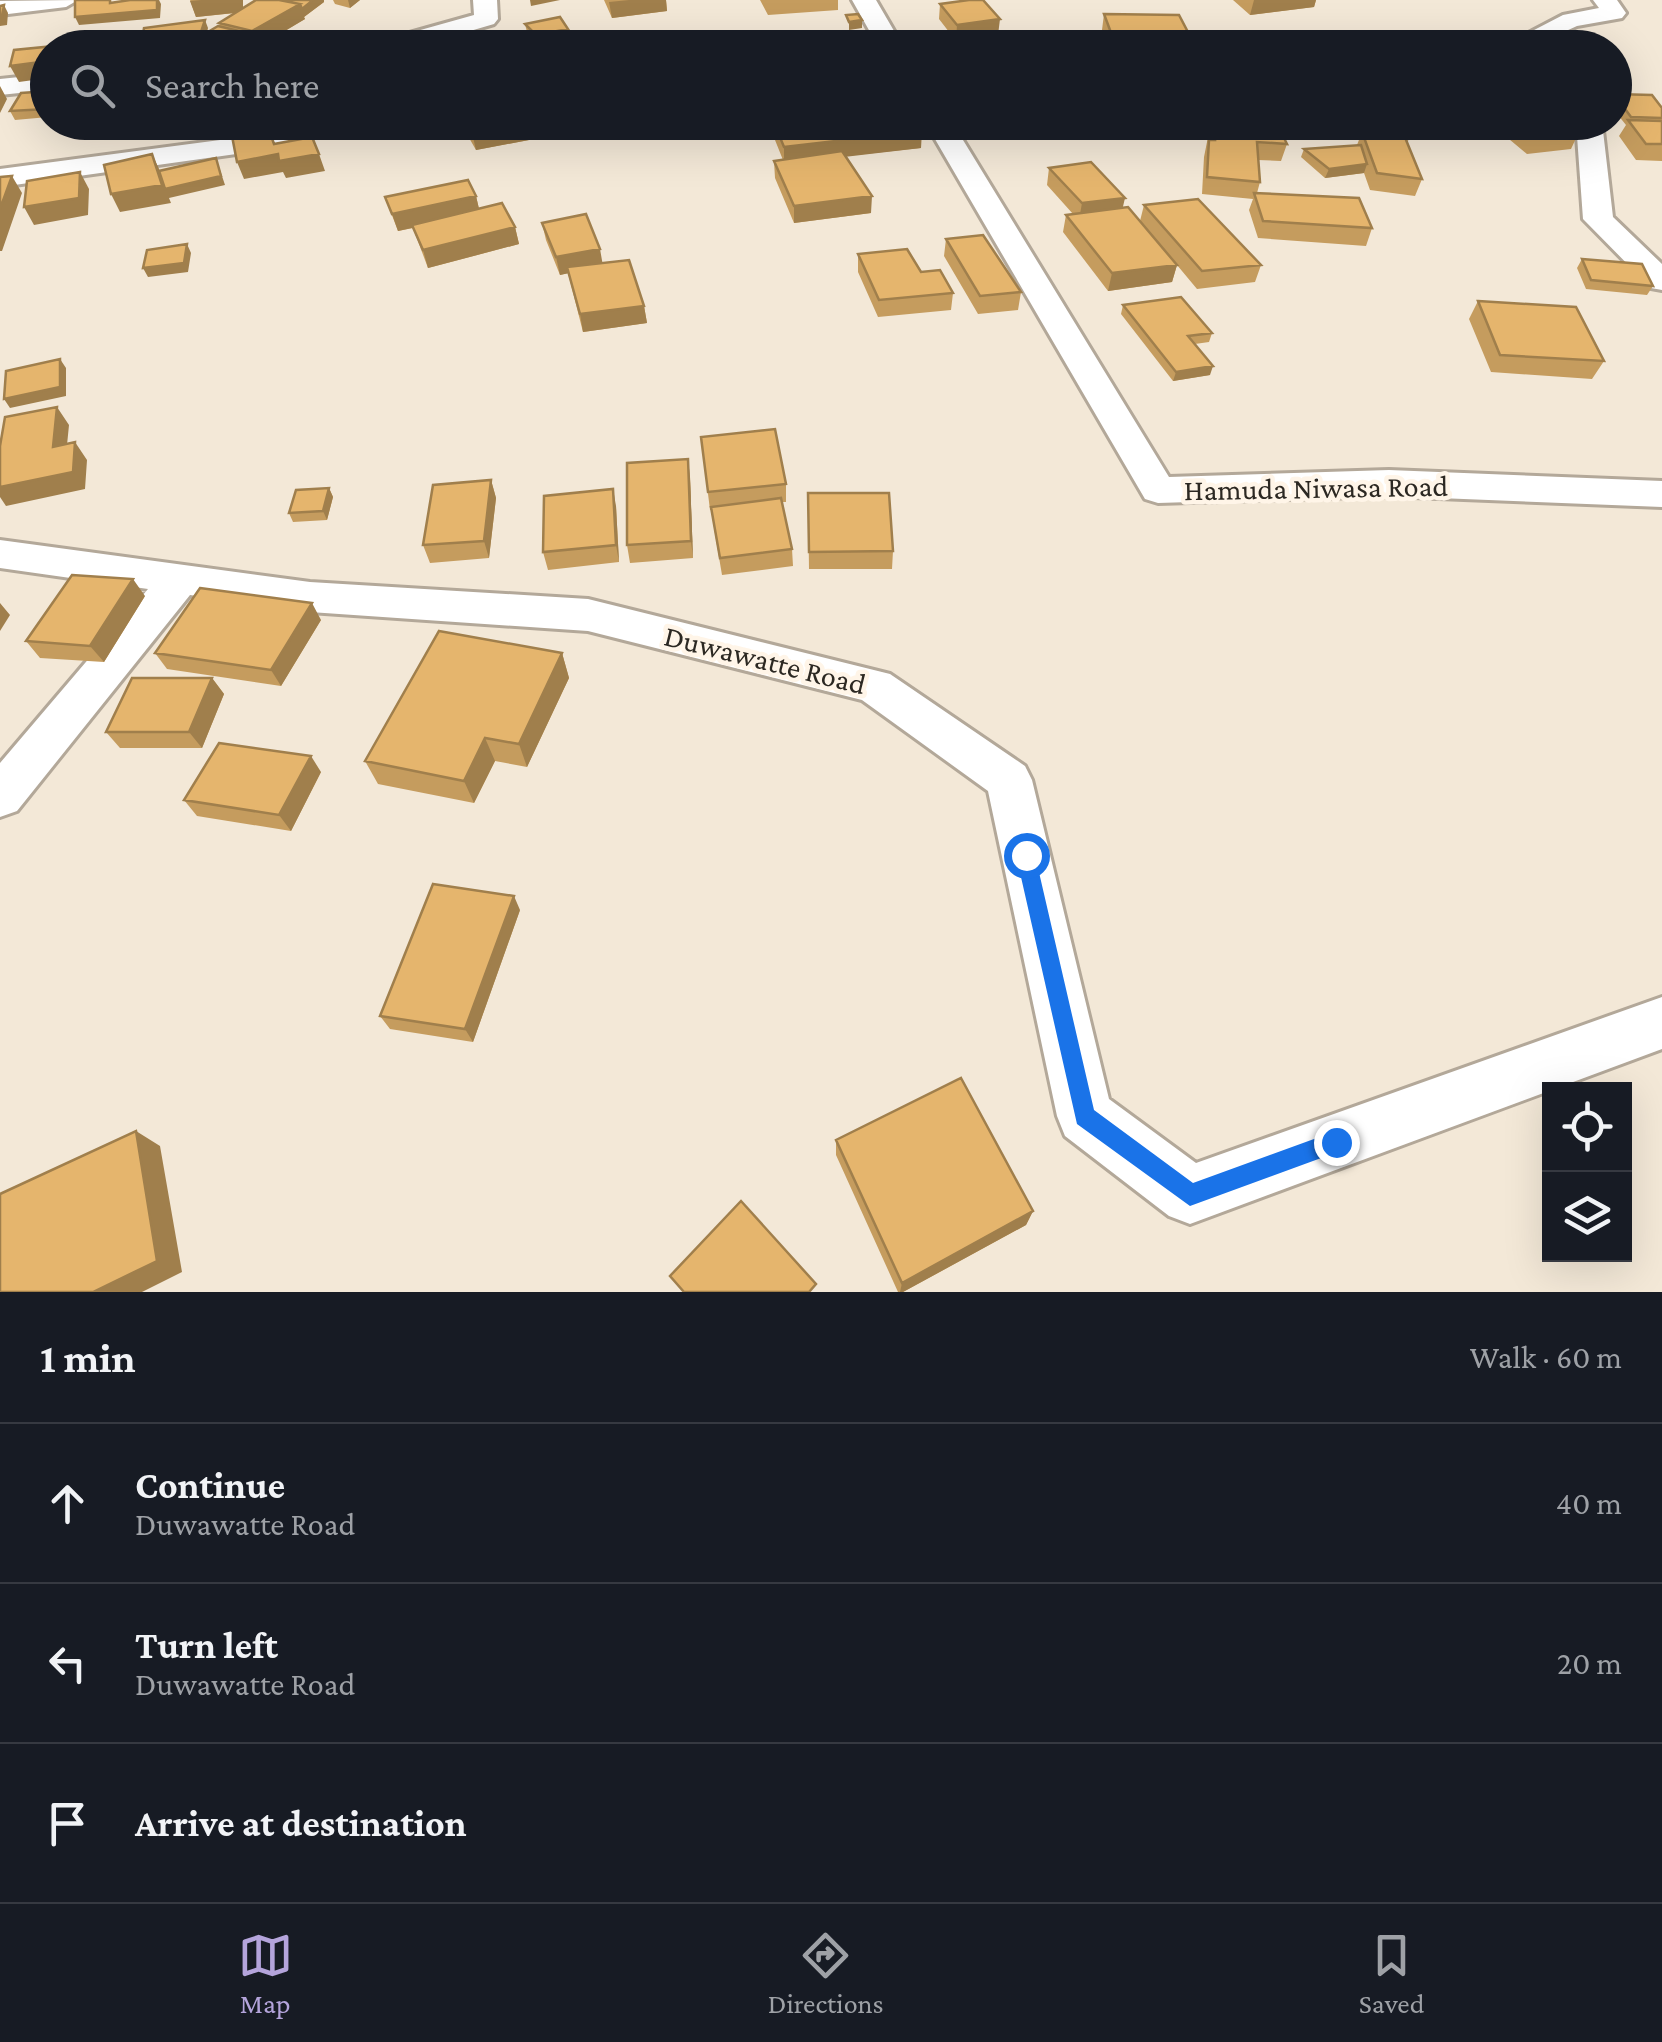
<!DOCTYPE html>
<meta charset="utf-8">
<style>
body{margin:0;font-family:"Crimson Pro",serif;background:#20242c;color:#f1f3f6}
.controls{position:absolute;right:30px;bottom:30px;display:grid;overflow:hidden;border-radius:0px;box-shadow:0 10px 40px #0002}
.controls button{width:90px;height:90px;display:grid;place-items:center;padding:0;border:0;border-bottom:2px solid #363941;background:#171b24;color:#f1f3f6;font:50px sans-serif}
.stop{position:absolute;width:30px;height:30px;margin:-22px;border:8px solid #1a73e8;border-radius:50%;background:#fff}
.stop.end{background:#1a73e8;border-color:#fff;box-shadow:0 2px 10px #0008}
.list{margin:0;padding:0;list-style:none}
h2{display:flex;justify-content:space-between;align-items:center;height:130px;margin:0;padding:0 40px;font-size:42px}
h2 small{font-size:32px;font-weight:400;color:#9ea1a6}
.list li{display:grid;grid-template-columns:65px 1fr auto;gap:30px;align-items:center;box-sizing:border-box;height:160px;padding:0 40px;border-top:2px solid #363941}
.list b{display:block;font-size:38px;white-space:nowrap}
.list p{margin:0;font-size:32px;white-space:nowrap;color:#9ea1a6}
.list em{font-size:32px;font-style:normal;color:#9ea1a6}
.icon{flex:none;width:55px;height:55px;fill:none;stroke:currentColor;stroke-width:2;stroke-linecap:round;stroke-linejoin:round}
.map{position:relative;flex:none;width:1662px;height:1292px;overflow:hidden}
.search{position:absolute;background:#171b24;box-shadow:0 10px 40px #0002;left:30px;right:30px;top:30px;height:110px;display:flex;align-items:center;gap:25px;box-sizing:border-box;padding:0 35px;border-radius:55px;color:#9ea1a6;font-size:38px}
.sheet{height:610px;background:#171b24}
nav{display:flex;justify-content:space-around;align-items:center;box-sizing:border-box;height:140px;border-top:2px solid #363941;background:#171b24;font-size:28px;color:#9ea1a6}
nav a{display:grid;justify-items:center;gap:5px}
nav .on{color:#b4a4db}
.map>svg:first-child{display:block}
.lines{fill:none;stroke-linecap:round;stroke-linejoin:round}
.minor-casing{stroke:#b3a899;stroke-width:6}
.minor{fill:#fff;fill-rule:evenodd}
.wall{fill:#c59c5e}
.shaded-wall{fill:#a07f4c}
.building{fill:#e5b56d;stroke:#a07f4c;stroke-width:2.5}
.route{fill:#1a73e8}
.labels{text-anchor:middle;stroke-width:9;stroke-linejoin:round;paint-order:stroke}
.street-label{font-size:30px;fill:#2c2822;stroke:#fff5e8}
</style>
<div class="map">
<svg width="1662" height="1292" viewBox="0 0 1662 1292">
<rect width="100%" height="100%" fill="#f3e8d7"/>
<g class="lines">
<defs>
<path id="minor" d="M 78,0 L 66,7 L 0,15 L 0,1 Z
M 473,0 L 497,0 L 498,19 L 494,24 L 412,48 L 371,48 L 374,43 L 474,15 Z
M 852,0 L 876,0 L 904,48 L 879,48 Z
M 1593,0 L 1617,0 L 1626,13 L 1622,18 L 1577,26 L 1544,41 L 1548,48 L 1523,48 L 1517,39 L 1563,15 L 1599,8 Z
M 48,74 L 48,90 L 0,95 L 0,79 Z
M 289,122 L 325,122 L 322,128 L 272,149 L 0,187 L 0,169 L 266,134 Z
M 925,122 L 952,122 L 1169,477 L 1389,470 L 1662,481 L 1662,507 L 1389,496 L 1158,503 L 1145,499 Z
M 1576,122 L 1602,122 L 1613,217 L 1662,264 L 1662,290 L 1651,288 L 1583,219 Z
M 0,540 L 310,582 L 588,599 L 890,674 L 1025,766 L 1032,780 L 1109,1099 L 1196,1163 L 1662,997 L 1662,1049 L 1190,1224 L 1169,1216 L 1065,1136 L 1057,1116 L 988,791 L 862,700 L 588,631 L 310,612 L 190,595 L 17,811 L 0,817 L 0,763 L 148,589 L 0,568 Z"/>
</defs>
<use href="#minor" class="minor-casing"/>
<use href="#minor" class="minor"/>
</g>
<path class="wall" d="M 190,0 L 243,0 L 243,8 L 324,2 L 304,17 L 305,19 L 258,47 L 251,45 L 252,48 L 190,42 L 208,28 L 206,33 L 220,27 L 219,23 L 235,13 L 196,17 Z
M 333,0 L 360,0 L 350,8 L 335,4 Z
M 604,0 L 666,0 L 667,11 L 612,18 Z
M 760,0 L 838,0 L 838,10 L 768,15 Z
M 1233,0 L 1316,0 L 1314,7 L 1250,15 Z
M 940,4 L 998,35 L 956,41 L 939,19 Z
M 1104,14 L 1189,34 L 1203,41 L 1202,48 L 1108,48 L 1102,30 Z
M 525,24 L 568,29 L 570,37 L 538,44 L 527,32 Z
M 48,91 L 48,117 L 15,120 L 10,111 Z
M 1614,94 L 1662,108 L 1662,161 L 1636,160 L 1619,136 L 1626,125 L 1614,110 Z
M 460,122 L 570,122 L 571,132 L 476,150 Z
M 720,122 L 922,122 L 921,148 L 846,156 L 871,213 L 794,223 L 775,178 L 774,161 L 783,160 L 775,140 L 775,128 L 722,132 Z
M 966,122 L 1052,122 L 1052,129 L 976,135 Z
M 1137,122 L 1201,122 L 1199,128 L 1138,126 Z
M 1211,122 L 1276,122 L 1287,144 L 1281,161 L 1258,160 L 1260,182 L 1257,193 L 1372,228 L 1366,246 L 1258,238 L 1249,210 L 1253,199 L 1202,194 L 1204,157 Z
M 1284,122 L 1346,122 L 1341,136 L 1290,135 Z
M 1366,122 L 1414,122 L 1408,141 L 1406,140 L 1422,179 L 1415,196 L 1370,190 L 1364,173 L 1325,178 L 1301,157 L 1304,149 L 1357,145 L 1362,132 L 1370,133 Z
M 1491,122 L 1566,122 L 1579,132 L 1571,149 L 1527,154 L 1491,124 Z
M 1049,168 L 1123,208 L 1140,221 L 1144,205 L 1261,265 L 1255,282 L 1197,289 L 1177,265 L 1172,282 L 1108,291 L 1063,232 L 1066,215 L 1073,214 L 1047,185 Z
M 476,196 L 479,209 L 515,227 L 519,244 L 428,268 L 413,228 L 398,231 L 385,197 Z
M 542,223 L 603,263 L 644,306 L 647,323 L 583,332 L 568,273 L 560,275 L 546,240 Z
M 946,239 L 1021,292 L 1018,310 L 978,314 L 944,256 Z
M 858,254 L 921,272 L 953,293 L 951,310 L 878,317 L 858,272 Z
M 1582,259 L 1653,286 L 1647,295 L 1586,289 L 1577,268 Z
M 1478,301 L 1604,361 L 1592,379 L 1491,372 L 1469,319 Z
M 1123,305 L 1212,333 L 1209,342 L 1195,344 L 1210,375 L 1173,381 L 1121,314 Z
M 701,437 L 786,484 L 786,502 L 782,502 L 792,549 L 793,566 L 722,575 L 711,510 L 710,510 Z
M 690,477 L 693,558 L 630,563 L 627,545 Z
M 491,480 L 496,498 L 489,558 L 430,563 L 423,545 Z
M 329,488 L 333,497 L 327,520 L 293,522 L 289,513 Z
M 808,493 L 893,551 L 892,569 L 809,569 Z
M 616,506 L 619,562 L 548,570 L 543,552 Z
M 145,596 L 104,662 L 40,658 L 26,641 Z
M 321,620 L 281,686 L 167,669 L 155,653 Z
M 562,653 L 569,678 L 527,767 L 495,761 L 474,803 L 378,784 L 365,761 Z
M 212,678 L 224,694 L 202,748 L 120,748 L 106,732 Z
M 321,772 L 291,831 L 197,816 L 184,800 Z
M 520,910 L 473,1042 L 390,1029 L 380,1016 Z
M 836,1140 L 1033,1211 L 1026,1225 L 903,1292 L 898,1292 L 836,1155 Z"/>
<path class="shaded-wall" d="M 157,0 L 159,0 L 161,4 L 160,18 L 79,25 L 75,17 Z
M 201,0 L 243,0 L 243,12 L 196,17 L 190,1 Z
M 313,0 L 324,0 L 324,2 L 304,17 L 305,19 L 258,47 L 252,31 L 300,4 Z
M 348,0 L 360,0 L 350,8 Z
M 530,0 L 560,0 L 531,6 Z
M 629,0 L 666,0 L 667,11 L 612,18 L 609,2 Z
M 1254,0 L 1316,0 L 1314,7 L 1250,15 Z
M 4,5 L 8,13 L 7,25 L 0,26 L 0,17 Z
M 1000,19 L 998,35 L 956,41 L 957,25 Z
M 205,20 L 208,28 L 204,40 L 145,48 L 142,40 Z
M 862,20 L 862,28 L 849,30 L 849,22 Z
M 568,29 L 570,37 L 538,44 L 536,35 Z
M 247,33 L 252,48 L 222,48 Z
M 1203,41 L 1202,48 L 1189,48 Z
M 48,61 L 48,78 L 19,82 L 10,66 Z
M 0,86 L 7,99 L 0,113 Z
M 528,122 L 570,122 L 571,132 L 476,150 L 472,133 Z
M 913,122 L 922,122 L 921,148 L 784,164 L 784,147 Z
M 152,154 L 160,171 L 216,158 L 225,185 L 169,198 L 171,203 L 120,212 L 111,194 Z
M 278,154 L 281,161 L 319,154 L 325,171 L 286,178 L 283,172 L 244,179 L 237,162 Z
M 1367,164 L 1364,173 L 1325,178 L 1329,169 Z
M 80,172 L 89,189 L 88,215 L 34,225 L 24,207 Z
M 12,176 L 22,193 L 2,251 L 0,251 L 0,209 Z
M 476,196 L 480,213 L 398,231 L 392,214 Z
M 872,196 L 871,213 L 794,223 L 794,206 Z
M 1125,198 L 1121,215 L 1079,220 L 1082,203 Z
M 515,227 L 519,244 L 428,268 L 423,250 Z
M 187,244 L 191,253 L 188,272 L 148,277 L 143,268 Z
M 600,249 L 603,266 L 560,275 L 556,257 Z
M 1177,265 L 1172,282 L 1108,291 L 1112,273 Z
M 644,306 L 647,323 L 583,332 L 580,314 Z
M 60,359 L 66,368 L 66,396 L 10,408 L 4,399 Z
M 1213,366 L 1210,375 L 1173,381 L 1176,372 Z
M 57,407 L 69,425 L 65,465 L 53,447 Z
M 75,442 L 87,460 L 85,489 L 6,506 L 0,497 L 0,487 Z
M 688,459 L 690,477 L 693,558 L 691,541 Z
M 491,480 L 496,498 L 489,558 L 484,541 Z
M 329,488 L 333,497 L 327,520 L 323,511 Z
M 613,489 L 616,506 L 619,562 L 616,545 Z
M 133,579 L 145,596 L 104,662 L 90,646 Z
M 0,603 L 10,615 L 0,631 Z
M 312,603 L 321,620 L 281,686 L 271,670 Z
M 562,653 L 569,678 L 527,767 L 519,744 Z
M 212,678 L 224,694 L 202,748 L 189,732 Z
M 485,738 L 495,761 L 474,803 L 464,781 Z
M 311,756 L 321,772 L 291,831 L 279,815 Z
M 514,896 L 520,910 L 473,1042 L 465,1029 Z
M 136,1131 L 160,1146 L 182,1272 L 142,1292 L 93,1292 Z
M 1033,1211 L 1026,1225 L 903,1292 L 900,1292 L 902,1283 Z"/>
<path class="building" d="M 75,0 L 110,0 L 110,3 L 130,0 L 157,0 L 157,10 L 75,17 Z
M 256,0 L 279,0 L 300,4 L 252,31 L 219,23 Z
M 279,0 L 313,0 L 302,9 L 300,4 Z
M 969,0 L 983,0 L 1000,19 L 957,25 L 940,4 Z
M 4,5 L 2,17 L 0,17 L 0,6 Z
M 858,14 L 862,20 L 849,22 L 846,15 Z
M 1104,14 L 1179,15 L 1189,34 L 1203,41 L 1189,48 L 1171,48 L 1149,38 L 1113,38 Z
M 560,17 L 568,29 L 536,35 L 525,24 Z
M 205,20 L 201,32 L 142,40 L 144,28 Z
M 218,26 L 247,33 L 222,48 L 181,48 Z
M 522,42 L 525,48 L 493,48 Z
M 75,44 L 74,48 L 48,48 L 48,61 L 10,66 L 14,50 Z
M 48,91 L 48,109 L 10,111 L 21,93 Z
M 1614,94 L 1652,95 L 1662,108 L 1662,118 L 1631,117 Z
M 1628,120 L 1662,121 L 1662,144 L 1646,144 Z
M 465,122 L 528,122 L 472,133 Z
M 917,122 L 922,131 L 784,147 L 774,123 Z
M 1212,122 L 1276,122 L 1287,144 L 1257,142 L 1260,182 L 1207,177 L 1209,140 L 1215,140 Z
M 1517,122 L 1566,122 L 1579,132 L 1535,137 Z
M 269,130 L 274,144 L 312,137 L 319,154 L 279,161 L 278,154 L 237,162 L 232,136 Z
M 1362,132 L 1404,135 L 1422,179 L 1377,173 Z
M 1361,145 L 1367,164 L 1329,169 L 1304,149 Z
M 842,151 L 872,196 L 794,206 L 774,161 Z
M 152,154 L 162,185 L 111,194 L 104,165 Z
M 216,158 L 221,176 L 165,189 L 159,171 Z
M 1091,162 L 1125,198 L 1082,203 L 1049,168 Z
M 80,172 L 79,198 L 24,207 L 27,181 Z
M 12,176 L 0,209 L 0,177 Z
M 468,180 L 476,196 L 392,214 L 385,197 Z
M 1254,193 L 1359,198 L 1372,228 L 1263,221 Z
M 1198,199 L 1261,265 L 1202,271 L 1144,205 Z
M 502,203 L 515,227 L 423,250 L 412,225 Z
M 1128,207 L 1177,265 L 1112,273 L 1066,215 Z
M 586,214 L 600,249 L 556,257 L 542,223 Z
M 983,235 L 1021,292 L 980,296 L 946,239 Z
M 187,244 L 184,263 L 143,268 L 147,250 Z
M 907,249 L 921,272 L 940,270 L 953,293 L 879,300 L 858,254 Z
M 1582,259 L 1642,264 L 1653,286 L 1591,280 Z
M 629,260 L 644,306 L 580,314 L 567,267 Z
M 1181,297 L 1212,333 L 1188,336 L 1213,366 L 1176,372 L 1123,305 Z
M 1478,301 L 1576,307 L 1604,361 L 1500,355 Z
M 60,359 L 60,387 L 4,399 L 6,371 Z
M 57,407 L 53,447 L 75,442 L 73,472 L 0,487 L 0,446 L 5,417 Z
M 775,429 L 786,484 L 708,492 L 701,437 Z
M 688,459 L 691,541 L 627,545 L 627,463 Z
M 491,480 L 484,541 L 423,545 L 433,485 Z
M 329,488 L 323,511 L 289,513 L 296,490 Z
M 613,489 L 616,545 L 543,552 L 544,496 Z
M 808,493 L 889,493 L 893,551 L 809,552 Z
M 781,498 L 792,549 L 720,558 L 711,507 Z
M 72,575 L 133,579 L 90,646 L 26,641 Z
M 200,588 L 312,603 L 271,670 L 155,653 Z
M 439,631 L 562,653 L 519,744 L 485,738 L 464,781 L 365,761 Z
M 132,678 L 212,678 L 189,732 L 106,732 Z
M 219,743 L 311,756 L 279,815 L 184,800 Z
M 433,884 L 514,896 L 465,1029 L 380,1016 Z
M 961,1078 L 1033,1211 L 902,1283 L 836,1140 Z
M 136,1131 L 157,1261 L 93,1292 L 0,1292 L 0,1194 Z
M 741,1201 L 816,1284 L 809,1292 L 684,1292 L 670,1276 Z"/>
<path class="route" d="M 1026,847 L 1035,855 L 1094,1110 L 1193,1183 L 1336,1131 L 1343,1135 L 1346,1142 L 1343,1150 L 1190,1206 L 1077,1124 L 1016,855 Z"/>
<g class="labels">
<g class="street-label">
<text transform="translate(1316 488) rotate(-1)" y="10">Hamuda Niwasa Road</text>
<text transform="translate(765 660) rotate(14)" y="10">Duwawatte Road</text>
</g>
</g>
</svg>
<div class="controls">
<button><svg class="icon" aria-label="locate" viewBox="0 0 24 24"><circle cx="12" cy="12" r="6"/><path d="M12 2v4M12 18v4M2 12h4M18 12h4"/></svg></button>
<button><svg class="icon" aria-label="layers" viewBox="0 0 24 24"><path d="M12 4l9 5-9 5-9-5zM3 14l9 5 9-5"/></svg></button>
</div>
<div class="stop" style="left:1026px;top:855px"></div>
<div class="stop end" style="left:1336px;top:1142px"></div>
<div class="search"><svg class="icon" aria-label="search" viewBox="0 0 24 24"><circle cx="10" cy="10" r="6"/><path d="M15 15l6 6"/></svg>Search here</div>
</div>
<section class="sheet">
<h2>1 min<small>Walk · 60 m</small></h2>
<ul class="list">
<li><svg class="icon" aria-label="ahead" viewBox="0 0 24 24"><path d="M12 20V5M6 11l6-6 6 6"/></svg><div><b>Continue</b><p>Duwawatte Road</p></div><em>40 m</em></li>
<li><svg class="icon" aria-label="left" viewBox="0 0 24 24"><path d="M17 20v-9H6M10 6l-5 5 5 5"/></svg><div><b>Turn left</b><p>Duwawatte Road</p></div><em>20 m</em></li>
<li><svg class="icon" aria-label="arrive" viewBox="0 0 24 24"><path d="M6 21V4h12l-3 4 3 4H6"/></svg><div><b>Arrive at destination</b></div></li>
</ul>
</section>
<nav>
<a class="on"><svg class="icon" aria-label="map" viewBox="0 0 24 24"><path d="M3 6l6-2 6 2 6-2v14l-6 2-6-2-6 2zM9 4v14M15 6v14"/></svg>Map</a>
<a><svg class="icon" aria-label="directions" viewBox="0 0 24 24"><path d="M12 3l9 9-9 9-9-9zM9 14v-3h6M13 9l2 2-2 2"/></svg>Directions</a>
<a><svg class="icon" aria-label="saved" viewBox="0 0 24 24"><path d="M7 4h10v16l-5-4-5 4z"/></svg>Saved</a>
</nav>
